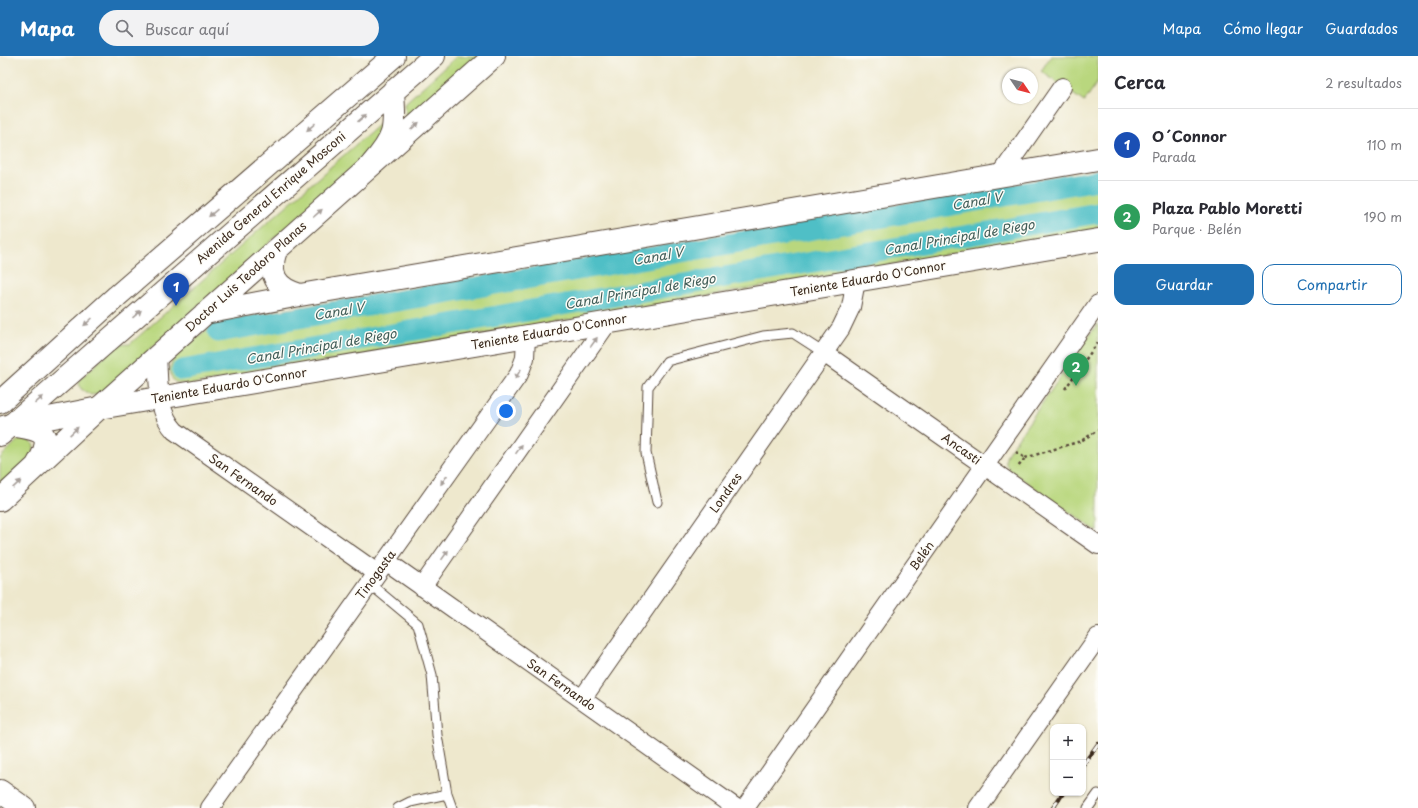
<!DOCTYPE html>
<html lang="es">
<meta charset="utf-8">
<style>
body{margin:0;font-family:"Playpen Sans",sans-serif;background:#f2f2f3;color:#2b2b33}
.controls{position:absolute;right:12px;bottom:12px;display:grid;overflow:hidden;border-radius:8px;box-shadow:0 1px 3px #0004}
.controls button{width:36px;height:36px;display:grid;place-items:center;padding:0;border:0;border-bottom:1px solid #e1e1e2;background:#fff;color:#2b2b33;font:20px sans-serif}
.compass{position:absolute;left:1002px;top:12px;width:36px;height:36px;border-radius:50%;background:#fff;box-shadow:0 1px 3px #0004;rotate:125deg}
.you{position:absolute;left:506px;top:355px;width:14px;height:14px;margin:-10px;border:3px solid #fff;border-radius:50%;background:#1a73e8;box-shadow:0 0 0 6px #1a73e833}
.badge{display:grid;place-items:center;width:26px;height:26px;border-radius:50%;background:#1f6fb2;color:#fff;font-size:13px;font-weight:700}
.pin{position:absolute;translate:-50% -33px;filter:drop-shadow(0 1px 2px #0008)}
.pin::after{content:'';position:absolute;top:21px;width:14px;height:12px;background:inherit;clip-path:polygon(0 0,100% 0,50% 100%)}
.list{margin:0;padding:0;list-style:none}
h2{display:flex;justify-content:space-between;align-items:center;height:52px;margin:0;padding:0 16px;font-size:17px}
h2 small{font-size:13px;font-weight:400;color:#7c7c81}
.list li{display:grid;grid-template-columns:26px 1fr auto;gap:12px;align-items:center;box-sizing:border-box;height:72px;padding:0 16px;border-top:1px solid #e1e1e2}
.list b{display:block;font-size:15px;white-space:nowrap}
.list p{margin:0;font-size:13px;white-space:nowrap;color:#7c7c81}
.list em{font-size:13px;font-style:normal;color:#7c7c81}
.actions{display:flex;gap:8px;padding:12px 16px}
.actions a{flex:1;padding:9px 0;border:1px solid #1f6fb2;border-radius:12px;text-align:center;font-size:14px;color:#1f6fb2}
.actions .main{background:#1f6fb2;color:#fff}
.icon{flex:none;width:22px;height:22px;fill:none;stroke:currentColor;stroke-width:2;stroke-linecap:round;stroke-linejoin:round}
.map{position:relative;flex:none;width:1098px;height:752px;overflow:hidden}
header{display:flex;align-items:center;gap:24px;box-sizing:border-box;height:56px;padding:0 20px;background:#1f6fb2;color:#fff}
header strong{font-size:19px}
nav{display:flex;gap:22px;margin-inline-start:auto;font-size:14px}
.search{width:280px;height:36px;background:#f2f2f3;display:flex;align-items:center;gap:10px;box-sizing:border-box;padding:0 14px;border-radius:22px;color:#7c7c81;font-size:15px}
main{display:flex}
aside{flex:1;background:#fff}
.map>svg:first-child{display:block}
.green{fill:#b9d77e;stroke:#7a804e}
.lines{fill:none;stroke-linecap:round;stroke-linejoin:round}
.canal{stroke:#50bfc6;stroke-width:21}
.lane-casing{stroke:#564638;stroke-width:11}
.street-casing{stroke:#564638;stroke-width:20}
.secondary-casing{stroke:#564638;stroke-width:24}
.primary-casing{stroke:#564638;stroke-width:24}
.highway-casing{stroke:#564638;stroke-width:24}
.path{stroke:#564638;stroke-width:2.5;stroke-dasharray:3 3;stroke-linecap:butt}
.lane{stroke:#fff;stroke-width:9}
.street{stroke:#fff;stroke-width:18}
.secondary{stroke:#fff;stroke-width:22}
.primary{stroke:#fff;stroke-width:22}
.highway{stroke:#fff;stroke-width:22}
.rail-casing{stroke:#3b2a1e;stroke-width:4.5}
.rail{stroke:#fdfcf7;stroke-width:3;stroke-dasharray:9;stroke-linecap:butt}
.oneway{fill:#a79f9a}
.labels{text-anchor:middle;stroke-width:3;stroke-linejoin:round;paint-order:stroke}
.street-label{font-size:12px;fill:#3b2a1e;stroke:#fdfcf7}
.water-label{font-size:13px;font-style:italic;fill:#425e59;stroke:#fdfcf7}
</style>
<header>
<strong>Mapa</strong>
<div class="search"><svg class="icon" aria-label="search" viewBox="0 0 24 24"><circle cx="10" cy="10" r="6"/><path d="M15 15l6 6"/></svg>Buscar aquí</div>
<nav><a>Mapa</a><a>Cómo llegar</a><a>Guardados</a></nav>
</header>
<main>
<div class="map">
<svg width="1098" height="752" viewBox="0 0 1098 752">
<rect width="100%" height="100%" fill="#fdfcf7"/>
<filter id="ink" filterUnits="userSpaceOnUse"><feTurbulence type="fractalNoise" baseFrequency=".025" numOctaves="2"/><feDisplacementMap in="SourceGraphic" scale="8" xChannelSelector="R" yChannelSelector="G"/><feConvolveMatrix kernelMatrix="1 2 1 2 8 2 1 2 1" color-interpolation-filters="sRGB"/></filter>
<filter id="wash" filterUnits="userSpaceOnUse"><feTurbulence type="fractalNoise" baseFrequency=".012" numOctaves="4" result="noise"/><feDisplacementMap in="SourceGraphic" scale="16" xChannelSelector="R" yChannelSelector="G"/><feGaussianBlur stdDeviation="0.9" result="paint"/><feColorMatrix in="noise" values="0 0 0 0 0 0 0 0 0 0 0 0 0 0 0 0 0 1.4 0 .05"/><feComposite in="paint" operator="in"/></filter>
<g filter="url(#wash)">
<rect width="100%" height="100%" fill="#eee8cd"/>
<path class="green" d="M 457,0 L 480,0 L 406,63 L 405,47 Z
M 1051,0 L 1098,0 L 1098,25 L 1084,46 L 1041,15 Z
M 378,69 L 383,69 L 382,86 L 101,337 L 91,339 L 81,333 L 79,327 L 80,323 L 117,289 L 130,288 Z
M 1098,116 L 1098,173 L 188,329 L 175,326 C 170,321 168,313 172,306 C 177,296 214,266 225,264 Z
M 1098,267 L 1098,476 L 1012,416 C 1004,409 1004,403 1009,395 Z
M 22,382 L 32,386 L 34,390 L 33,402 L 0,435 L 0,402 L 16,386 Z"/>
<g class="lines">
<path class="canal" d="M 218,276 L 1098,124
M 182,314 L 1098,157"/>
</g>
</g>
<g filter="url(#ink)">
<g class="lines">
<defs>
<path id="lane" d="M 657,446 L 646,397 L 648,331 L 667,305 L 763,280 L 793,277 L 824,297
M 370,528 L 418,568 L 432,619 L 437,679 L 447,738 L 452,752
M 398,752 L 410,746 L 447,738
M 1088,752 L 1098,738"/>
<path id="street" d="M 1000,120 L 1062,31
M 824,297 L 1098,489
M 157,300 C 159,325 156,355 175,375 L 377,517
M 386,505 L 736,752
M 422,531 L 608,266
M 582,643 L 841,272 L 851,251 L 856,225
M 210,752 L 519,318 L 525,302 L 526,280
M 745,752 L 1098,248
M 978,752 L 1098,581"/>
<path id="secondary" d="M 276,194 C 268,218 275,232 300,239
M 205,257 L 300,239 L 1098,103
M 10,369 C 40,373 57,376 37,409
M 0,444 L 99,352 L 494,0
M 0,735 L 24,752"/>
<path id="primary" d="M 3,371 L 99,352 L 1098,184"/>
<path id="highway" d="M 372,108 C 397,80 395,72 393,35
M 0,346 L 117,240 L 394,0
M 0,379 L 434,0"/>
</defs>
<use href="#lane" class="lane-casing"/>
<use href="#street" class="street-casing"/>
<use href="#secondary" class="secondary-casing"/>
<use href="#primary" class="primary-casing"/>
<use href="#highway" class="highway-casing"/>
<path class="path" d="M 1065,333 L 1098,286
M 1016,396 L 1025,402 L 1018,411
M 1025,402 L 1081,385 L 1098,374"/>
<use href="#lane" class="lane"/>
<use href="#street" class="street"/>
<use href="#secondary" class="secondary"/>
<use href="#primary" class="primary"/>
<use href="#highway" class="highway"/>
<defs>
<path id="rail" d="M 1083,709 L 1098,688
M 1053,752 L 1063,737"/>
</defs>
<use href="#rail" class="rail-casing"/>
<use href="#rail" class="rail"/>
</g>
<defs><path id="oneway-solid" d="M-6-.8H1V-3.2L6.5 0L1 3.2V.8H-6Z"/></defs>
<g class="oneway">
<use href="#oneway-solid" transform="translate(362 62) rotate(-41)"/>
<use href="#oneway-solid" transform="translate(415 70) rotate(-42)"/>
<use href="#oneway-solid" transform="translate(311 71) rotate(139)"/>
<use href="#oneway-solid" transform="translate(213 157) rotate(139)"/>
<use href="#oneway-solid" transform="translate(318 157) rotate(-42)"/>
<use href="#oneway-solid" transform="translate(137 258) rotate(-41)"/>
<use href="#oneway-solid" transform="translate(88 266) rotate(138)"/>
<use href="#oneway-solid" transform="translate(594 286) rotate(-55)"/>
<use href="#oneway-solid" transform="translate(518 318) rotate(122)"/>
<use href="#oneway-solid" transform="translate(39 344) rotate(-41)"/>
<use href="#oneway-solid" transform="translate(74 375) rotate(-43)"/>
<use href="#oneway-solid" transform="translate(519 393) rotate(-55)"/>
<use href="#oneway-solid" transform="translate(444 424) rotate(125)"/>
<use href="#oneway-solid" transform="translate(17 428) rotate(-43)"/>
<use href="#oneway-solid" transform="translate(445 499) rotate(-55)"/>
</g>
</g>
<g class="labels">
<g class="street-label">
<text transform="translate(271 142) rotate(-41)" y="4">Avenida General Enrique Mosconi</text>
<text transform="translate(246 221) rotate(-42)" y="4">Doctor Luis Teodoro Planas</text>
<text transform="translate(868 223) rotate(-10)" y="4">Teniente Eduardo O'Connor</text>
<text transform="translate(549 276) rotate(-10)" y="4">Teniente Eduardo O'Connor</text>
<text transform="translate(229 330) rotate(-10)" y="4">Teniente Eduardo O'Connor</text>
<text transform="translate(961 393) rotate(35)" y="4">Ancasti</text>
<text transform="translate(243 424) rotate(35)" y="4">San Fernando</text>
<text transform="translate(726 437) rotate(-55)" y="4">Londres</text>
<text transform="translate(922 500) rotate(-55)" y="4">Belén</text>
<text transform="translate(376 519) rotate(-54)" y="4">Tinogasta</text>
<text transform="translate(561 629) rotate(35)" y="4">San Fernando</text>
</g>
<g class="water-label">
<text transform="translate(977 145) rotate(-10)" y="5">Canal V</text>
<text transform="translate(959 181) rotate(-10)" y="5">Canal Principal de Riego</text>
<text transform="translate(658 200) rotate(-10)" y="5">Canal V</text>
<text transform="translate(640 235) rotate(-10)" y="5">Canal Principal de Riego</text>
<text transform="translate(339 255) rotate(-10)" y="5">Canal V</text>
<text transform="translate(321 290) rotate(-10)" y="5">Canal Principal de Riego</text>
</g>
</g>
</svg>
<div class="controls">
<button>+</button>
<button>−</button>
</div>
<svg class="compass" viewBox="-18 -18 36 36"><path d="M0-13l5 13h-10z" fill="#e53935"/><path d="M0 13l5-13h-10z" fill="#7c7c81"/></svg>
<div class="you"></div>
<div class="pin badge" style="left:176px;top:250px;background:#1a4fb4">1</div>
<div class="pin badge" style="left:1076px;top:330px;background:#2e9e5b">2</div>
</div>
<aside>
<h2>Cerca<small>2 resultados</small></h2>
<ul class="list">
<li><span class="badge" style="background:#1a4fb4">1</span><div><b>O´Connor</b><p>Parada</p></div><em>110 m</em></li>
<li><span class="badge" style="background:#2e9e5b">2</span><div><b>Plaza Pablo Moretti</b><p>Parque · Belén</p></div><em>190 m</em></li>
</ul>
<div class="actions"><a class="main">Guardar</a><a>Compartir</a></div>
</aside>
</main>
